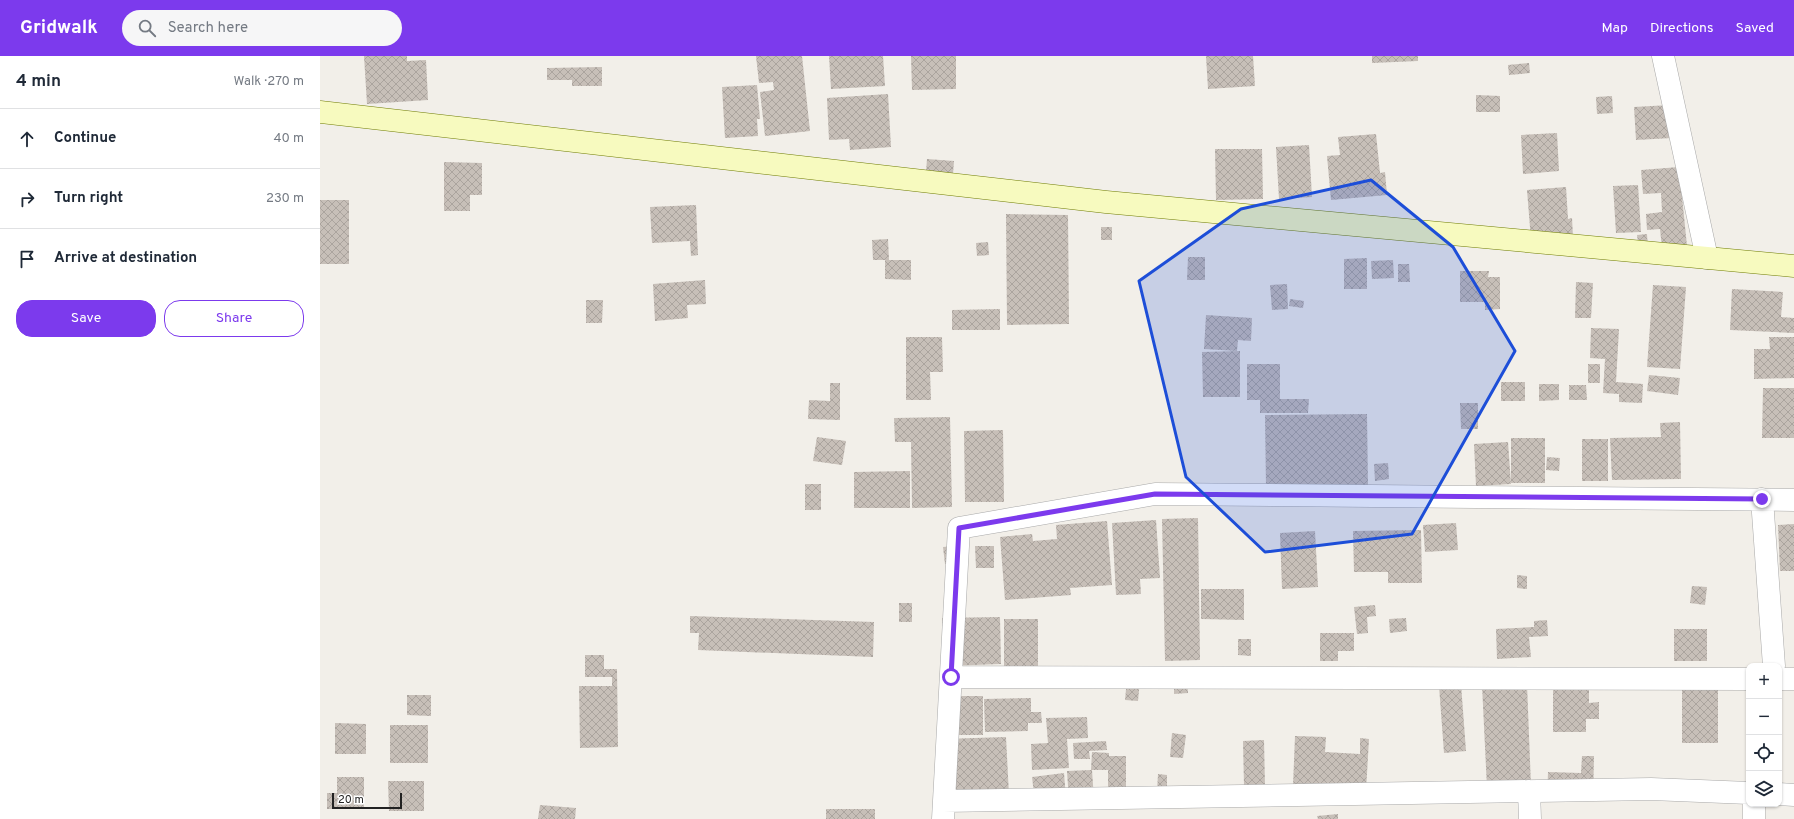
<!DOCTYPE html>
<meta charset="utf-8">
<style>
body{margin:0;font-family:Overpass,sans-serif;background:#f6f6f7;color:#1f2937}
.controls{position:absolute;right:12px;bottom:12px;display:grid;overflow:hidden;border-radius:8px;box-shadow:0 1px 3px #0004}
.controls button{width:36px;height:36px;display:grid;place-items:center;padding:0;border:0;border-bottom:1px solid #e0e1e3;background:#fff;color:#1f2937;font:20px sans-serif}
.scale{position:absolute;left:12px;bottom:10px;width:70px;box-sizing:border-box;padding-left:4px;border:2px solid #222;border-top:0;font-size:11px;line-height:14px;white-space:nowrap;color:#222;-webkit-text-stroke:3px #fff;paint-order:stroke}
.stop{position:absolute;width:12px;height:12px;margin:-9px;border:3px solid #7c3aed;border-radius:50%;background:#fff}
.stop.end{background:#7c3aed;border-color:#fff;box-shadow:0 1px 4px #0008}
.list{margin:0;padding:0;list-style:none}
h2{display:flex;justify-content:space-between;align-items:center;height:52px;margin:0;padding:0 16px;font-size:17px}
h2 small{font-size:13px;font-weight:400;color:#747a83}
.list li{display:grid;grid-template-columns:26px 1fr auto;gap:12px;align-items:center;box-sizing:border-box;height:60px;padding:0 16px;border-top:1px solid #e0e1e3}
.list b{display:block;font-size:15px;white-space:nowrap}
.list em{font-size:13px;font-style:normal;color:#747a83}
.actions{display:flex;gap:8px;padding:12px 16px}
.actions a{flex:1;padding:9px 0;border:1px solid #7c3aed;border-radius:16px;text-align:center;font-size:14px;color:#7c3aed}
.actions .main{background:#7c3aed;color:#fff}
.icon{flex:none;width:22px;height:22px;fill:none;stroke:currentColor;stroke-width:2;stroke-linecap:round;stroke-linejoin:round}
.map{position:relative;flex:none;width:1474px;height:763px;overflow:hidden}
header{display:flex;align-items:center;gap:24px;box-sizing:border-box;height:56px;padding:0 20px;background:#7c3aed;color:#fff}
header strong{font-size:19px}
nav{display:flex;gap:22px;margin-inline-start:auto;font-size:14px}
.search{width:280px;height:36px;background:#f6f6f7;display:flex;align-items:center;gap:10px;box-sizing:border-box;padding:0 14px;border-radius:22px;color:#747a83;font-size:15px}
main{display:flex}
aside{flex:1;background:#fff}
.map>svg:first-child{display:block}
.building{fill:url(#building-cross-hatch)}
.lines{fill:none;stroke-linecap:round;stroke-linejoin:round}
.street-casing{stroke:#a9a9a9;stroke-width:23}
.secondary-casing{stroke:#707d05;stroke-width:23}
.street{stroke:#fff;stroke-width:22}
.secondary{stroke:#f7fabf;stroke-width:22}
.route{stroke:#7c3aed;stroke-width:5}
.marked{fill:#1d4ed8;fill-opacity:0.2;stroke:#1d4ed8;stroke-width:3;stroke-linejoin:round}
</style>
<header>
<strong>Gridwalk</strong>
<div class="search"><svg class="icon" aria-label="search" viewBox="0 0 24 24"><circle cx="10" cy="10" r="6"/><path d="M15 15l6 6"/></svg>Search here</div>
<nav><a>Map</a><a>Directions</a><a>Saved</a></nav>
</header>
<main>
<aside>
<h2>4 min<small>Walk · 270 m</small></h2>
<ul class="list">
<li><svg class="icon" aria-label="ahead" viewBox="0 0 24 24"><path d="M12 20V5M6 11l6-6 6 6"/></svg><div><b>Continue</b></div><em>40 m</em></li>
<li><svg class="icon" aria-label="right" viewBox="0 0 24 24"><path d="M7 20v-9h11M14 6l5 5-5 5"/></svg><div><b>Turn right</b></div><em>230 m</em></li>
<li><svg class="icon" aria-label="arrive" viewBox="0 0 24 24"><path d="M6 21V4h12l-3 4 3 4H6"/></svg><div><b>Arrive at destination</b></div></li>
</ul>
<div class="actions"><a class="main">Save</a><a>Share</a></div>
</aside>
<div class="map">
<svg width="1474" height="763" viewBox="0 0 1474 763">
<defs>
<pattern id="building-cross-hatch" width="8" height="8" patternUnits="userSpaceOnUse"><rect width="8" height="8" fill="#c7bfb8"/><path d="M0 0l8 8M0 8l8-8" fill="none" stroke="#aba49e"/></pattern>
</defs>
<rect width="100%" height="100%" fill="#f2efe9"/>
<path class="building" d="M 44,0 L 87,0 L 87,5 L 106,4 L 108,44 L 47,48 Z
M 436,0 L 482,0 L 490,75 L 445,80 L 440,36 L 454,34 L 453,26 L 439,27 Z
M 509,0 L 563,0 L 565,30 L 511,33 Z
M 591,0 L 636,0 L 636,33 L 592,34 Z
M 886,0 L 933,0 L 935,30 L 888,33 Z
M 1052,0 L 1098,0 L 1098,5 L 1052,7 Z
M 1209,7 L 1210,17 L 1189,19 L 1188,9 Z
M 282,11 L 282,30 L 252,30 L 252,24 L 227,24 L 227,12 Z
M 437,29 L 440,63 L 437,63 L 438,80 L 405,82 L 402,31 Z
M 568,38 L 571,91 L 530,94 L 529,83 L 509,84 L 507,42 Z
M 1156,39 L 1180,40 L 1180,56 L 1156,56 Z
M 1292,40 L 1293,57 L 1277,58 L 1276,41 Z
M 1350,49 L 1352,82 L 1316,84 L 1314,51 Z
M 1237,77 L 1239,115 L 1203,118 L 1201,79 Z
M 1056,78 L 1060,117 L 1065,116 L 1067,139 L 1011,144 L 1007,100 L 1020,99 L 1018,81 Z
M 989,89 L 992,141 L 959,143 L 956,91 Z
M 895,93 L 942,93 L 943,143 L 896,144 Z
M 607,103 L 634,105 L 633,118 L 606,116 Z
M 124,106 L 162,107 L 162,139 L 150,139 L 150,155 L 124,155 Z
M 1359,111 L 1367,190 L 1342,192 L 1340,173 L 1327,174 L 1326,158 L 1342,156 L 1341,137 L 1323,138 L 1321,114 Z
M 1318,129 L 1321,176 L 1296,177 L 1293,130 Z
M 1246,131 L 1248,163 L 1252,162 L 1253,181 L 1211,184 L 1207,134 Z
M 0,144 L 29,144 L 29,208 L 0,208 Z
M 376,149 L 378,199 L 371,200 L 370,185 L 332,187 L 330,151 Z
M 686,158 L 748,159 L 749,268 L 687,269 Z
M 781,171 L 792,171 L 792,184 L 781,184 Z
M 1327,178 L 1328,194 L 1319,195 L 1317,179 Z
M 568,183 L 569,204 L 591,204 L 591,224 L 565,223 L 565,204 L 553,204 L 552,184 Z
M 668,186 L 669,199 L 657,200 L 656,187 Z
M 868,201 L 885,201 L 885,224 L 867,224 Z
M 1047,202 L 1047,233 L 1024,233 L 1024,203 Z
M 1073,204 L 1074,222 L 1052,223 L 1051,205 Z
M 1078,208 L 1089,208 L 1090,226 L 1078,226 Z
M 1140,215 L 1169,215 L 1168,221 L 1180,221 L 1180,253 L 1165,254 L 1165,246 L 1140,246 Z
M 385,224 L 386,248 L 367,249 L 368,262 L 335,265 L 333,228 Z
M 1256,226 L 1273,227 L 1271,262 L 1255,262 Z
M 967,228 L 968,253 L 952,254 L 950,229 Z
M 1333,229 L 1366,231 L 1360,313 L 1327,311 Z
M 1412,233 L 1463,236 L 1461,261 L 1474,262 L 1474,277 L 1410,274 Z
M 970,243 L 984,245 L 983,252 L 969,250 Z
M 266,244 L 283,244 L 282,267 L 266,267 Z
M 680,253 L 680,274 L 632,274 L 632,254 Z
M 886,259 L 932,262 L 931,285 L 918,284 L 917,295 L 884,293 Z
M 1271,272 L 1299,273 L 1296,326 L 1323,328 L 1322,347 L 1299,346 L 1299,338 L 1283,337 L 1285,303 L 1270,302 Z
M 586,281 L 622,281 L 623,316 L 610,316 L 611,344 L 586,344 Z
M 1449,281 L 1474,281 L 1474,322 L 1434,323 L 1434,293 L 1450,293 Z
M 920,295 L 920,341 L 883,341 L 882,296 Z
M 927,308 L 960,308 L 960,343 L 989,343 L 988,357 L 940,357 L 940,344 L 927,344 Z
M 1268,308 L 1280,308 L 1280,327 L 1268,327 Z
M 1329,319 L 1360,322 L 1358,339 L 1327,335 Z
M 1181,326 L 1205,326 L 1205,345 L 1181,345 Z
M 510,327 L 520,327 L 520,364 L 488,363 L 489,344 L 510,345 Z
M 1219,328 L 1239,328 L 1239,344 L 1219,345 Z
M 1249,329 L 1266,329 L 1267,344 L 1249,344 Z
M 1443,332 L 1474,332 L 1474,382 L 1442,382 Z
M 1140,347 L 1158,347 L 1158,373 L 1141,373 Z
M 1047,358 L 1048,430 L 946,431 L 945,359 Z
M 630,361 L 632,451 L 592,452 L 591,386 L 575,386 L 574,362 Z
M 1360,366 L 1361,423 L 1292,424 L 1290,382 L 1341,381 L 1340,367 Z
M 683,374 L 684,446 L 645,446 L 644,375 Z
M 497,381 L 526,385 L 522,409 L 493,405 Z
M 1191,382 L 1225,382 L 1225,427 L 1191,427 Z
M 1262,383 L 1288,383 L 1288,425 L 1262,425 Z
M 1188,386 L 1191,428 L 1156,430 L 1154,388 Z
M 1227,401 L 1240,402 L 1239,415 L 1226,414 Z
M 1068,407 L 1069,423 L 1055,425 L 1054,408 Z
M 590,415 L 590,452 L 534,452 L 534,416 Z
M 485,428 L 501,428 L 501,454 L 485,454 Z
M 878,462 L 880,604 L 845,605 L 842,463 Z
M 836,464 L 840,522 L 820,523 L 821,538 L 796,539 L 792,467 Z
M 787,465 L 792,529 L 750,532 L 751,539 L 685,544 L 680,481 L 712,478 L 713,485 L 737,483 L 736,469 Z
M 1136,467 L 1138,494 L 1105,496 L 1103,469 Z
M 1474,468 L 1474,515 L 1460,515 L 1458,469 Z
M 1101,474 L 1102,527 L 1068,527 L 1068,516 L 1034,516 L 1033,475 Z
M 995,475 L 998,531 L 962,533 L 960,477 Z
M 635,490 L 637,507 L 625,508 L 623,491 Z
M 655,490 L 674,490 L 674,512 L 656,512 Z
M 1197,519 L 1207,520 L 1207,533 L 1197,532 Z
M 1372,530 L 1387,531 L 1385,549 L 1370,547 Z
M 881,533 L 924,533 L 924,564 L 881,563 Z
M 579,547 L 592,547 L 592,566 L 579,566 Z
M 1055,549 L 1056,560 L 1047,561 L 1048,577 L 1037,578 L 1034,551 Z
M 370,560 L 554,566 L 553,601 L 378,594 L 379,577 L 370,577 Z
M 680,561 L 681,608 L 624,610 L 622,562 Z
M 1086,562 L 1087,575 L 1070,577 L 1069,563 Z
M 684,563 L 718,563 L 718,612 L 684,613 Z
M 1227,564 L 1228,580 L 1209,581 L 1211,601 L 1177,603 L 1176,573 L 1214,571 L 1214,565 Z
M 1354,573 L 1387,573 L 1387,605 L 1354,605 Z
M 1000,577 L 1034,577 L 1034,595 L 1018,595 L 1018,605 L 1000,605 Z
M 918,583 L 931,583 L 931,600 L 918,599 Z
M 265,599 L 284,599 L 284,613 L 297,613 L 298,691 L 260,692 L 259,630 L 292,630 L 292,621 L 265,621 Z
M 807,623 L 820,624 L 818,645 L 805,644 Z
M 867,625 L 868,637 L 854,638 L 854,627 Z
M 1398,625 L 1398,687 L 1362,687 L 1362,626 Z
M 1141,628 L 1146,695 L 1124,697 L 1119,630 Z
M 1207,628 L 1211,730 L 1167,732 L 1162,629 Z
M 1233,628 L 1269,628 L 1269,647 L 1279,646 L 1279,663 L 1266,663 L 1266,676 L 1233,676 Z
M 87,639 L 111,639 L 111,660 L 87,659 Z
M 624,640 L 663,640 L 663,679 L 624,679 Z
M 711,642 L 711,656 L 721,656 L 722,667 L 708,667 L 708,675 L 665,676 L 664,643 Z
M 767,661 L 768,682 L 747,683 L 749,712 L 712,714 L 711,688 L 728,687 L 726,662 Z
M 15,667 L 46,668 L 46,698 L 15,698 Z
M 70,669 L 108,669 L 108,707 L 70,707 Z
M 852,677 L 866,679 L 863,702 L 850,701 Z
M 975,680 L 1006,681 L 1005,696 L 1040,698 L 1040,682 L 1049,683 L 1046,735 L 973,730 Z
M 686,681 L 689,739 L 626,742 L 623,683 Z
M 944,684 L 945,730 L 924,730 L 923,685 Z
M 786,685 L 787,694 L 769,695 L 770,703 L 754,703 L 753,687 Z
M 772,696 L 789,697 L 789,700 L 806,700 L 806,733 L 788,733 L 788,714 L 772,714 L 774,744 L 749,746 L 747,715 L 771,714 Z
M 1262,700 L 1274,700 L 1273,745 L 1227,744 L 1228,716 L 1261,717 Z
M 744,717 L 746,742 L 715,746 L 712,721 Z
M 838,718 L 847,719 L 847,735 L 837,735 Z
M 17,721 L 44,721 L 44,753 L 7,753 L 7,737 L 17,737 Z
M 68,725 L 104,725 L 104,755 L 69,755 Z
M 220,749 L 256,752 L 255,763 L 218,763 Z
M 506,753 L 555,753 L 555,763 L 506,763 Z
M 1018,758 L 1018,763 L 998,763 L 997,760 Z"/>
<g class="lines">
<defs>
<path id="street" d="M 1343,0 L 1387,202
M 1442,443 L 1454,610
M 631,621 L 1429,623
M 1459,623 L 1474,623
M 1209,735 L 1210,763
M 1459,738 L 1474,739
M 624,745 L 1331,733 L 1429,737
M 623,763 L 639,472 L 835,438 L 1474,444
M 1434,763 L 1434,748"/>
<path id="secondary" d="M 0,56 L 786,146 L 1474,210"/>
</defs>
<use href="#street" class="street-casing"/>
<use href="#secondary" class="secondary-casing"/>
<use href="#street" class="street"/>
<use href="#secondary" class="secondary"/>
</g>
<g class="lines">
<path class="route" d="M 631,621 L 639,472 L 835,438 L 1442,443"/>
</g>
<path class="marked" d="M 1051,124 L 1133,191 L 1195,295 L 1092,478 L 945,496 L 866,421 L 819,225 L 921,153 Z"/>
</svg>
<div class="controls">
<button>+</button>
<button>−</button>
<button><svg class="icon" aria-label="locate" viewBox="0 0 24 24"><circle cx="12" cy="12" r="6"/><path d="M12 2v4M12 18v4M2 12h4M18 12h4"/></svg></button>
<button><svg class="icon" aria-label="layers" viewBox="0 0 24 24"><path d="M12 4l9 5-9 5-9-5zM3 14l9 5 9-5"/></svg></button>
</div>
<div class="scale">20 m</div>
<div class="stop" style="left:631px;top:621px"></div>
<div class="stop end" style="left:1442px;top:443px"></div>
</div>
</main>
